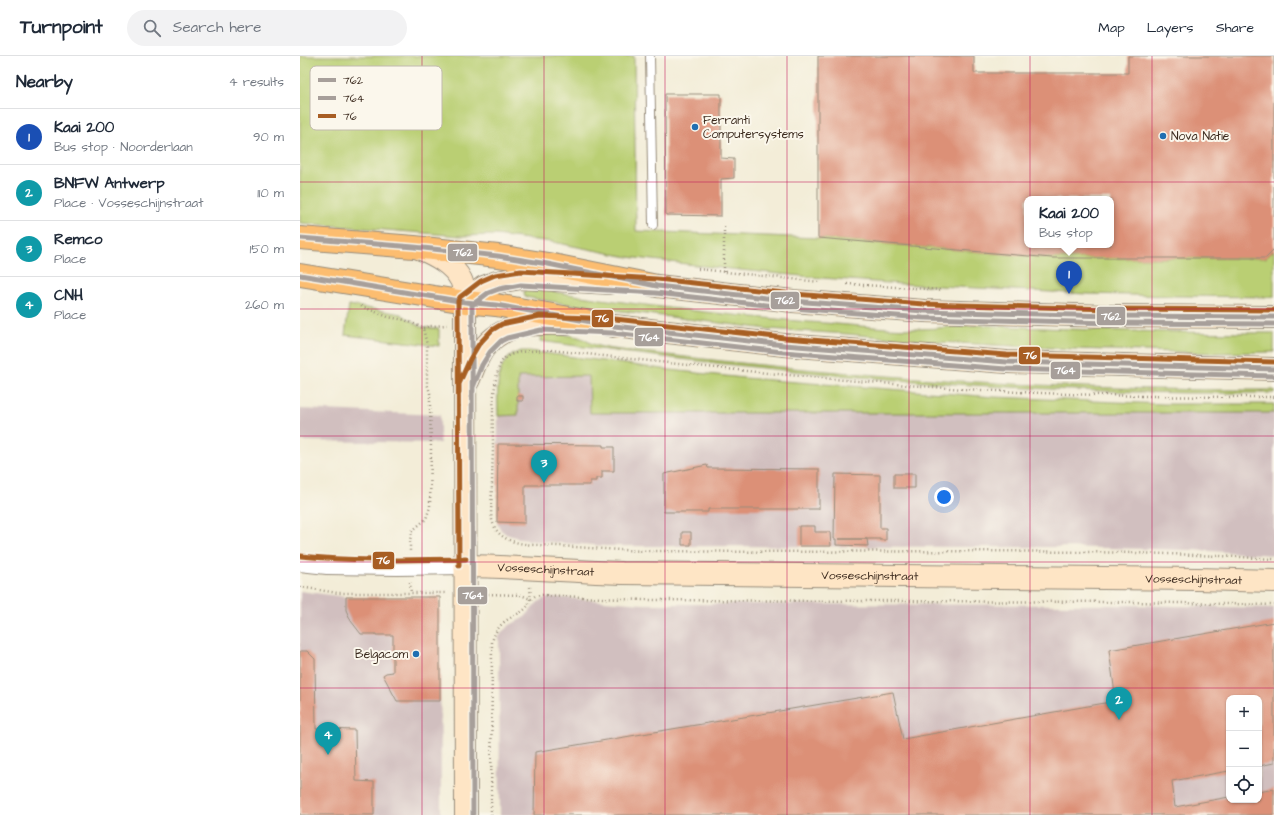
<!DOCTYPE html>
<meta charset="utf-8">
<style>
body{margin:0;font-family:"Architects Daughter",sans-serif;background:#f2f2f3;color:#1f2937}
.controls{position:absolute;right:12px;bottom:12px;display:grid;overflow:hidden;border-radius:8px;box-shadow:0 1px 3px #0004}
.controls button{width:36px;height:36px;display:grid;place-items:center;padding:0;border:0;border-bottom:1px solid #e0e1e3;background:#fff;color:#1f2937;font:20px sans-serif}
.you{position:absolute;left:644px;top:441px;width:14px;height:14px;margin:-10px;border:3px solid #fff;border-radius:50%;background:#1a73e8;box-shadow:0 0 0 6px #1a73e833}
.badge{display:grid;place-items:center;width:26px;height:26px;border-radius:50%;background:#0f766e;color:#fff;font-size:13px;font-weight:700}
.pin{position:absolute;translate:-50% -33px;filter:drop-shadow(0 1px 2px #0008)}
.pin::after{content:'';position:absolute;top:21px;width:14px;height:12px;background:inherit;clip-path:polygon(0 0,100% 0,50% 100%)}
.popup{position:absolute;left:724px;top:140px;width:90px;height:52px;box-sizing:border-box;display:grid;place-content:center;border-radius:8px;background:#fff;filter:drop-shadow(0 1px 3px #0005);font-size:13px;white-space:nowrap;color:#747a83}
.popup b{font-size:15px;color:#1f2937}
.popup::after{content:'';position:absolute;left:50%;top:100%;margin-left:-8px;border:8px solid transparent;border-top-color:#fff}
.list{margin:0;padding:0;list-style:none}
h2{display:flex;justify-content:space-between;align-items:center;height:52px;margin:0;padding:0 16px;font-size:17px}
h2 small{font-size:13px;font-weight:400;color:#747a83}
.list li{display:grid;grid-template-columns:26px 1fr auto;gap:12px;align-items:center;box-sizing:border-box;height:56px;padding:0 16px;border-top:1px solid #e0e1e3}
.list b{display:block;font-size:15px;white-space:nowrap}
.list p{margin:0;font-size:13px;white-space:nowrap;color:#747a83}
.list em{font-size:13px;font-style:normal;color:#747a83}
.icon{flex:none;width:22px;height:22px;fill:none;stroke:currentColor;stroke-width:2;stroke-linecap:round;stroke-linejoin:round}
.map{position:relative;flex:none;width:974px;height:759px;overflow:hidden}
header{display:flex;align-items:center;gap:24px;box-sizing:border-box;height:56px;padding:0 20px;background:#fff;border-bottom:1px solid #e0e1e3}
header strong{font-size:19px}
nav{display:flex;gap:22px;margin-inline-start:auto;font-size:14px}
.search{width:280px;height:36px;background:#f2f2f3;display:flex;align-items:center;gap:10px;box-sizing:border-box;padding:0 14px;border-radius:22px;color:#747a83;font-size:15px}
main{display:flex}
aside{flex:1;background:#fff}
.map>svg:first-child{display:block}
.industrial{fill:#d1bfbf;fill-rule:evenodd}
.green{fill:#bacf73;stroke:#7a7c48}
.building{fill:#dc9077;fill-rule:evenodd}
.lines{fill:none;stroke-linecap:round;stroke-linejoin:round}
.lane-casing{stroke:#978c7b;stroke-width:10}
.street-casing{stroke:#978c7b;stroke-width:18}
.secondary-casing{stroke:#978c7b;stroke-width:24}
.primary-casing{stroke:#978c7b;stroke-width:24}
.path{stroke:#978c7b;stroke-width:2.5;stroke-dasharray:1 3;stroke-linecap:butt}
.lane{stroke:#fff;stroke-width:8}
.street{stroke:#fff;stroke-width:16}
.secondary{stroke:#fee5c5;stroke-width:22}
.primary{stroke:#fcbd6f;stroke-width:22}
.bus-1-casing{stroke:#fbf7ec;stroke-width:8}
.bus-2-casing{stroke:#fbf7ec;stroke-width:8}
.bus-3-casing{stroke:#fbf7ec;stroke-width:8}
.bus-1{stroke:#a79f9a;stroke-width:5}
.bus-2{stroke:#a79f9a;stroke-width:5}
.bus-3{stroke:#a85e24;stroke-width:5}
.grid{fill:none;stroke:#c2185b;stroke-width:1;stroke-opacity:0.55}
.poi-dot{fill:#1f6fb2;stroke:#fbf7ec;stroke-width:1.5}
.labels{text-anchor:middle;stroke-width:4;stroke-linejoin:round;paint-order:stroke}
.poi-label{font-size:12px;fill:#3b2a1e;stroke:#fbf7ec;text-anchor:start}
.street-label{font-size:12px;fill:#3b2a1e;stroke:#fbf7ec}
.key{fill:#fbf7ec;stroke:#c1baae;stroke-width:1}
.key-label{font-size:11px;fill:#3b2a1e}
.line-badge{stroke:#fbf7ec;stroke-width:1.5}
.badge-label{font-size:11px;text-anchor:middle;font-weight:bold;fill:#fff}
</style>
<header>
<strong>Turnpoint</strong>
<div class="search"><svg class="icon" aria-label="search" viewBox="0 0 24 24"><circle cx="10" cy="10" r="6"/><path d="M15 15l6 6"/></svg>Search here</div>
<nav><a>Map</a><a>Layers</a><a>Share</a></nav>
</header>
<main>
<aside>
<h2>Nearby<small>4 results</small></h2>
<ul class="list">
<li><span class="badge" style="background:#1a4fb4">1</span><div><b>Kaai 200</b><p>Bus stop · Noorderlaan</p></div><em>90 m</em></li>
<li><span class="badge" style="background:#0f9aa8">2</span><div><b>BNFW Antwerp</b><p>Place · Vosseschijnstraat</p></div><em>110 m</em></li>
<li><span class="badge" style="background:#0f9aa8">3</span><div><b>Remco</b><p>Place</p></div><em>150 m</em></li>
<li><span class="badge" style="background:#0f9aa8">4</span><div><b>CNH</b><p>Place</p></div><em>260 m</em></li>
</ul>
</aside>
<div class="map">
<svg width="974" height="759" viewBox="0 0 974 759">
<rect width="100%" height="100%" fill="#fbf7ec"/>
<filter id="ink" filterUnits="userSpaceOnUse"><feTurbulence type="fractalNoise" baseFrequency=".025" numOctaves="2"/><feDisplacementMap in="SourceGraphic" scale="8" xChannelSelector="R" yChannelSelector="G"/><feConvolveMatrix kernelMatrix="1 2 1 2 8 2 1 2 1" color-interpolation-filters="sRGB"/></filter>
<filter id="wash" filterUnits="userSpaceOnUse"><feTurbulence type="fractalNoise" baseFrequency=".012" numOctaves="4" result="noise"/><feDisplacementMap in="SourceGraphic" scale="16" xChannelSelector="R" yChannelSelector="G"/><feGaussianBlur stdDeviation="0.9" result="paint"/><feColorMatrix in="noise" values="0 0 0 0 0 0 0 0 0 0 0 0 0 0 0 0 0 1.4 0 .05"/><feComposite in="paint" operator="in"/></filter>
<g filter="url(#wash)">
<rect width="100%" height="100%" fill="#f3edd8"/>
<path class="industrial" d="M 289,320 L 291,357 L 974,357 L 974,499 L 893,494 L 759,491 L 307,490 L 236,485 L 221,483 L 206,478 L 201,474 L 197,466 L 198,360 L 218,359 L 217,321 Z
M 0,353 L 140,359 L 140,387 L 0,385 Z
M 0,535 L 46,541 L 140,541 L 141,759 L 0,759 Z
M 252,541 L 343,548 L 828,549 L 974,552 L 974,759 L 200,759 L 199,581 L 204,574 L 210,569 L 225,561 L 237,547 L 243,543 ZM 929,642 L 959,642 L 959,744 L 929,744 Z"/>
<path class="green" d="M 0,0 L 334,0 L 336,175 L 518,182 L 752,202 L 966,202 L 974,194 L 974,241 L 877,240 L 787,238 L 602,228 L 522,222 L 420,212 L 328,201 L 253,186 L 195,179 L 160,180 L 0,167 Z
M 227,232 L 232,232 C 323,248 416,258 509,266 C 545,268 581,273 618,273 C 638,273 658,269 678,269 C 777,274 875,277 974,277 L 974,296 L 914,297 L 773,293 L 637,286 L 547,278 L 468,273 L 273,249 L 225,241 L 224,236 Z
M 49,249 L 101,258 L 121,271 L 139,273 L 139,290 L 45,279 Z
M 241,277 C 253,278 266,278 278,281 C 284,282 289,287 295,289 C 307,293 329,295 342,296 C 552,321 763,335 974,334 L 974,337 C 728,339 483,319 240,285 Z
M 221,295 L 229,295 L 370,314 L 444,322 L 694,341 L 864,348 L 974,348 L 974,357 L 290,357 L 289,320 L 218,321 L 218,359 L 198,360 C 198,337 193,302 221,295 Z"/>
<g id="blocks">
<path class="building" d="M 518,0 L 674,0 L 674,17 L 828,17 L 828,0 L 974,0 L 974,194 L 966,202 L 752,202 L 518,182 ZM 727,143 L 811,143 L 811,189 L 727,189 Z
M 365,38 L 421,38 L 421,102 L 434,103 L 434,122 L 421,123 L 421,160 L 366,159 Z
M 217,340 L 223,340 L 223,345 L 217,345 Z
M 198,388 L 303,389 L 303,391 L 314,391 L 314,415 L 302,415 L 302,422 L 296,422 L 296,425 L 290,425 L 290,429 L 225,429 L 225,467 L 197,466 Z
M 407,409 L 408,412 L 519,413 L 519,453 L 408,453 L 408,456 L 364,456 L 364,418 Z
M 535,418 L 580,419 L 580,472 L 586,472 L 586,484 L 580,484 L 580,483 L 538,483 L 567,483 L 568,490 L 536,489 L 536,483 L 534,483 Z
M 594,418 L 615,418 L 615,432 L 594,432 Z
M 499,470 L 515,470 L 515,476 L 530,476 L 531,490 L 499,490 Z
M 382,476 L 391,476 L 391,489 L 382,489 Z
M 46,541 L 140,541 L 140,645 L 97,645 L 83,619 L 86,617 L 93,616 L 93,579 L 76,579 L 76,578 L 61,578 L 51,565 L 46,554 Z
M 974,566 L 974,707 L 959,710 L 959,642 L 929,642 L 929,715 L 872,725 L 875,751 L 929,741 L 929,744 L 959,744 L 959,736 L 974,733 L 974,759 L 234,759 L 235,696 L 593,636 L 603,683 L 816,645 L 809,594 Z
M 0,595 L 7,595 L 15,603 L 16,673 L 55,674 L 56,725 L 74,726 L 74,759 L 0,759 Z"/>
</g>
</g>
<g filter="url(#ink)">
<use href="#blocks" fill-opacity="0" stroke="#978c7b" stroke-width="1"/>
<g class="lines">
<defs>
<path id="lane" d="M 350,0 L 353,169"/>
<path id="street" d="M 0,507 L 27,510 L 97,511 L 166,510"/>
<g id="secondary">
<path d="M 119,192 C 135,199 153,208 161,224 C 164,230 164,239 165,246 L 166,759"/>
<path d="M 165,246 L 184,231 L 197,226 L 221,222 L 310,227"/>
<path d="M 168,325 C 173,314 177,301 184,292 C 204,266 237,267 267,268"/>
<path id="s1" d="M 166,510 C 218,511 270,515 322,517 L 897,523 L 974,525"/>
</g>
<path id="primary" d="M 0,182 L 114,191 L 198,200 L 248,208 L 357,230 L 493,245 L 624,255 L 810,260 L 974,261
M 0,219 L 165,246 L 196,249 L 314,270 L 484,289 L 707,306 L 974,313"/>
</defs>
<use href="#lane" class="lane-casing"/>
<use href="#street" class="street-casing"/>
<use href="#secondary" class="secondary-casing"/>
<use href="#primary" class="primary-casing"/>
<path class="path" d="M 398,213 L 520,226
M 424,216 L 424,170
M 547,228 L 642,234
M 61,250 L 88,261 L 105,264 L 123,272 L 127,289 L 127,327 L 130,337 L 130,350 L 131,393 L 130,451 L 126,463 L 112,475 L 110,484 L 110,495
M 123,272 L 130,270 L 147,269
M 974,341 C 856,341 738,339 621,330 C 497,321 374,308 251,294 C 238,295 218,294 206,301 C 190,312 193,375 193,393 C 192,415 192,436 191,458 C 194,483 212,487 234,489 C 275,490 316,495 357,495 C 563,498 769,490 974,503
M 110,526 L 111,537
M 0,531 L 38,537 L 147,537
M 184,538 L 221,539 L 231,543
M 231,543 L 235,540 L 242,539 L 342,544 L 829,546 L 974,549
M 191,759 L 192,586 C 194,578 197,573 203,567 C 219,554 233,558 230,531"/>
<use href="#lane" class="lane"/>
<use href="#street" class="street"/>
<use href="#secondary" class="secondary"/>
<use href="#primary" class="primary"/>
<defs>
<path id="bus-1" d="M 0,182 L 114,191 L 198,200 L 248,208 L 357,230 L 493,245 L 624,255 L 810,260 L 974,261
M 0,219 L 165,246 L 196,249 L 314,270 L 484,289 L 707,306 L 974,313"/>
<path id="bus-2" d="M 173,335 L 173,331 L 182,309 L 190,296 L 201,285 L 207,282 L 241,274 L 313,277 L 483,296 L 706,313 L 974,320
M 173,759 L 172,249 L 188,237 L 199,233 L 221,229 L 356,237 L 492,252 L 623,262 L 810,267 L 974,268"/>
<path id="bus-3" d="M 159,336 L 159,328 L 170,303 L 179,288 L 192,274 L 202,268 L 240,260 L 315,263 L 485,282 L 707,299 L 974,306
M 1,500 C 55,506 111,504 166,503
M 159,510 L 158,245 L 160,241 L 181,225 L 195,219 L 221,215 L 357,223 L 494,238 L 624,248 L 810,253 L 974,254"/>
</defs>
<use href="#bus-1" class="bus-1-casing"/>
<use href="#bus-2" class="bus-2-casing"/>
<use href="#bus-3" class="bus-3-casing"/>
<use href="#bus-1" class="bus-1"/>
<use href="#bus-2" class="bus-2"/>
<use href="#bus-3" class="bus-3"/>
</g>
</g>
<path class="grid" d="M 122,0 L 122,759M 244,0 L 244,759M 365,0 L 365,759M 487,0 L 487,759M 609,0 L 609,759M 730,0 L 730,759M 852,0 L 852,759M 0,126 L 974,126M 0,253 L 974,253M 0,380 L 974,380M 0,506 L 974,506M 0,632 L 974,632"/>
<g class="poi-dot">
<circle cx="395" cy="71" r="4"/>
<circle cx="863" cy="80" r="4"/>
<circle cx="116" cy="598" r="4"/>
</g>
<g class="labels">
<g class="poi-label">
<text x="403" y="68">Ferranti<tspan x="403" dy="14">Computersystems</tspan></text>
<text x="871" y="84">Nova Natie</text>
<text x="108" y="602" text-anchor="end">Belgacom</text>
</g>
<g class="street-label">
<text dy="4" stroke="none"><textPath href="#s1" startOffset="80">Vosseschijnstraat</textPath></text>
<text dy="4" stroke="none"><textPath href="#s1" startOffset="404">Vosseschijnstraat</textPath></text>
<text dy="4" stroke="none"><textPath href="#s1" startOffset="728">Vosseschijnstraat</textPath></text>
</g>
</g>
<rect x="10" y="10" width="132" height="64" rx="6" class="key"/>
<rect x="18" y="22" width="18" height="4" fill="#a79f9a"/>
<rect x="18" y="40" width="18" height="4" fill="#a79f9a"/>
<rect x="18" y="58" width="18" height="4" fill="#a85e24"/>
<g class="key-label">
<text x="43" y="28">762</text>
<text x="43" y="46">764</text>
<text x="43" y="64">76</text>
</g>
<g class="line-badge">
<rect x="147" y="187" width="31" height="19" rx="4" fill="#a79f9a"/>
<rect x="470" y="235" width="30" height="19" rx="4" fill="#a79f9a"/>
<rect x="796" y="250" width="30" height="20" rx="4" fill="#a79f9a"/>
<rect x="291" y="253" width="23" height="19" rx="4" fill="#a85e24"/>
<rect x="334" y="271" width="30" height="20" rx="4" fill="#a79f9a"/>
<rect x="718" y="290" width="23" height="19" rx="4" fill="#a85e24"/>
<rect x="750" y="305" width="31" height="19" rx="4" fill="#a79f9a"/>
<rect x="72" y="495" width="23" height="19" rx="4" fill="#a85e24"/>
<rect x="157" y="530" width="31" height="19" rx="4" fill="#a79f9a"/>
</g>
<g class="badge-label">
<text x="163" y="200">762</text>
<text x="485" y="248">762</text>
<text x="811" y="264">762</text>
<text x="302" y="266">76</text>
<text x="349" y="285">764</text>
<text x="730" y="303">76</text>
<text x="765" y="318">764</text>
<text x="83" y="508">76</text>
<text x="173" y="543">764</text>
</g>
</svg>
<div class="controls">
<button>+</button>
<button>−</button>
<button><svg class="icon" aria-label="locate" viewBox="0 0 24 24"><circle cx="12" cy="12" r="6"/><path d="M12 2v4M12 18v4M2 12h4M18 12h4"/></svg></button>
</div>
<div class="you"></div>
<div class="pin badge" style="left:769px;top:238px;background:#1a4fb4">1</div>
<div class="popup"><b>Kaai 200</b>Bus stop</div>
<div class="pin badge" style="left:819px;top:664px;background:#0f9aa8">2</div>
<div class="pin badge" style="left:244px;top:427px;background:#0f9aa8">3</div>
<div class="pin badge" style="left:28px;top:699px;background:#0f9aa8">4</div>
</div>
</main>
